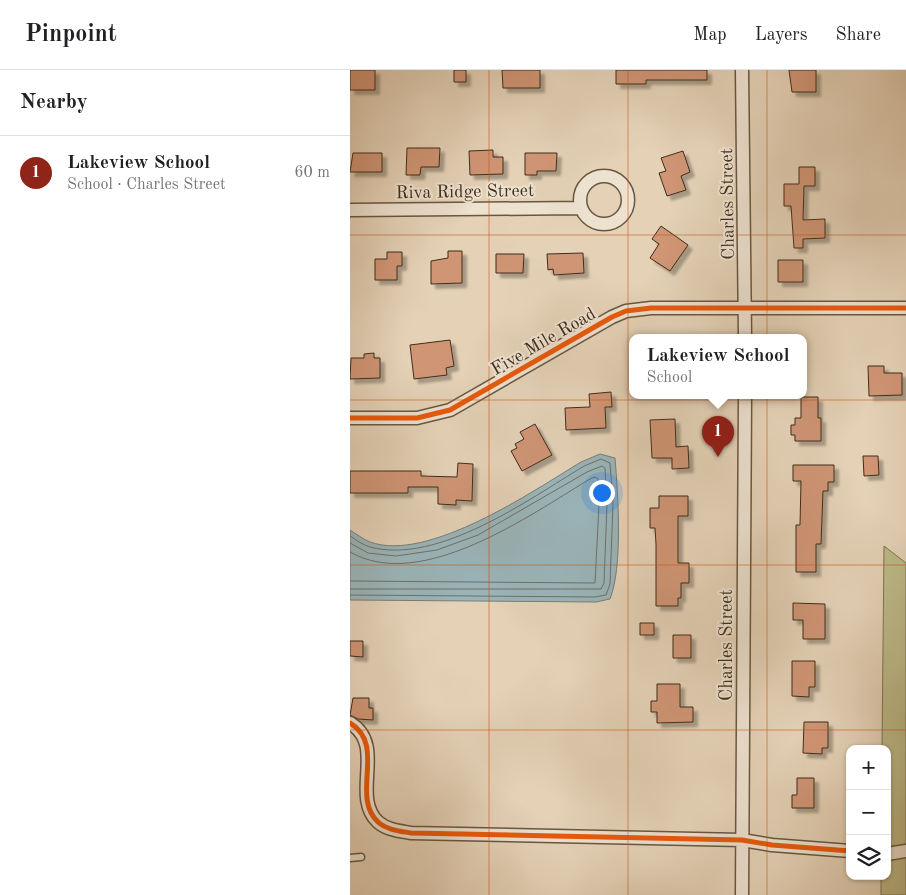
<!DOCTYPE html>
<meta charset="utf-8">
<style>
body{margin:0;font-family:"Old Standard TT",serif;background:#f6f6f6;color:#202124}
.controls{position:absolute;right:15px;bottom:15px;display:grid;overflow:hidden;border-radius:10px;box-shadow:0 1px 4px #0004}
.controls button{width:45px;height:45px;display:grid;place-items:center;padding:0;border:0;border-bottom:1px solid #e0e0e0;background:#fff;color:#202124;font:25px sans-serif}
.you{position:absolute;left:251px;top:422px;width:18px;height:18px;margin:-12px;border:4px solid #fff;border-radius:50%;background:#1a73e8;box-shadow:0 0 0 8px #1a73e833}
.badge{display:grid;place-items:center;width:32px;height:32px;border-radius:50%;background:#8f2418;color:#fff;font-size:16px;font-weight:700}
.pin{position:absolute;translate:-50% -41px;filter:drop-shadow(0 1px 2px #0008)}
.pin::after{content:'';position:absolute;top:26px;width:18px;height:15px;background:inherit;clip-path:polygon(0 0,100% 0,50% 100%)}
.popup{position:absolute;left:279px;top:264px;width:178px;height:65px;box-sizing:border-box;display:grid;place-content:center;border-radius:10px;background:#fff;filter:drop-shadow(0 1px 4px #0005);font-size:16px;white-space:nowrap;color:#757577}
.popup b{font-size:19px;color:#202124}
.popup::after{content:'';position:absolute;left:50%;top:100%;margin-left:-10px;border:10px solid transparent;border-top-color:#fff}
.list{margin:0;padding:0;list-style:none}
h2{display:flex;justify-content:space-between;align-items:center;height:65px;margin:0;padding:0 20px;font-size:21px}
h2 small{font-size:16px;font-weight:400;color:#757577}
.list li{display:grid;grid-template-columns:32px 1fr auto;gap:15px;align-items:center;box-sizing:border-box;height:75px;padding:0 20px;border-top:1px solid #e0e0e0}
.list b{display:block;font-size:19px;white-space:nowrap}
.list p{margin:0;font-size:16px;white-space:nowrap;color:#757577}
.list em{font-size:16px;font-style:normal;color:#757577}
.icon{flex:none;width:28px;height:28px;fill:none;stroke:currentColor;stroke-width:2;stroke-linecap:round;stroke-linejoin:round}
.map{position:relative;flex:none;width:556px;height:825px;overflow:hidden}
header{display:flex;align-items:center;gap:30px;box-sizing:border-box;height:70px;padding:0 25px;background:#fff;border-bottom:1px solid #e0e0e0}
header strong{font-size:24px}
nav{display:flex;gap:28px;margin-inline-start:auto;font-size:18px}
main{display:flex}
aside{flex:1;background:#fff}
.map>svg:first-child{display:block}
.green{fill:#bcb988;stroke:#7e7450}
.water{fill:#9ab4b9;stroke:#767e79}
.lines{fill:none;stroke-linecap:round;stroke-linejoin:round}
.shore{stroke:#6c7169;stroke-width:1}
.building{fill:#cf9575;stroke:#3f2e19;filter:url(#shadow)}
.service-casing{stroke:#685740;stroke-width:9}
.minor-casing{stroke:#685740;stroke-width:15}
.service{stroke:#ede1d0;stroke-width:6}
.minor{stroke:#ede1d0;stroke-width:12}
.cycleway-casing{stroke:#ede1d0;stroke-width:8}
.cycleway{stroke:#e8590c;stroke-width:5}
.grid{fill:none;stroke:#c6500f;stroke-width:1;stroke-opacity:0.55}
.labels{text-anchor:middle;stroke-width:4;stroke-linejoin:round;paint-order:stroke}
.street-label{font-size:18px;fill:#3f2e19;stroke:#ede1d0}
</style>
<header>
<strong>Pinpoint</strong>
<nav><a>Map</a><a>Layers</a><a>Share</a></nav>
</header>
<main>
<aside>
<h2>Nearby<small></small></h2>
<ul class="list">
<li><span class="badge">1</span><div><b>Lakeview School</b><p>School · Charles Street</p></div><em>60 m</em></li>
</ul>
</aside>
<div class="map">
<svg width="556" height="825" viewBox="0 0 556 825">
<defs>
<filter id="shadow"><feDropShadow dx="4.5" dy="4.5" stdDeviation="1" flood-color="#0004"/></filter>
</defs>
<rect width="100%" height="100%" fill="#e4d1b6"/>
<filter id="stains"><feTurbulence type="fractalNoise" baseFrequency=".004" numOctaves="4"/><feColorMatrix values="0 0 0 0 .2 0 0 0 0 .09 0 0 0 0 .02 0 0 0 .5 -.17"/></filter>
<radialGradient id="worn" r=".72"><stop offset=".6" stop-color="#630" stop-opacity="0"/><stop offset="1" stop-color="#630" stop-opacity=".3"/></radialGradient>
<path class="green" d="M 534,476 L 556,493 L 556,825 L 531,825 L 531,806 L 537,806 L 537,679 L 532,679 Z"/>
<path class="water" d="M 250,384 L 265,388 C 268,425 273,496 260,529 L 246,532 L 0,530 L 0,460 C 6,464 13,469 20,472 C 78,493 183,421 231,392 Z"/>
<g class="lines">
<path class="shore" d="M 0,466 C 6,470 13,475 20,477 C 88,495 178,430 234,396 L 251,389 L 260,393 L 263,434 L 260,514 L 256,525 L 245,527 L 0,525
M 0,473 L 18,483 L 46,486 L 87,480 L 128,465 L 237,402 L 252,396 L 255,398 L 257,434 L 254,513 L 251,519 L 0,519
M 0,482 C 71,523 180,445 240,409 L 245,407 L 248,409 L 249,435 L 245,513 L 0,511"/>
</g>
<path class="building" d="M 0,0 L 25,0 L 25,20 L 0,20 Z
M 104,0 L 116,0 L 116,12 L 104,12 Z
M 152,0 L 190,0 L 190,18 L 153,18 Z
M 266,0 L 357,0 L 357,10 L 296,10 L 296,14 L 266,14 Z
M 439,0 L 466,0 L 466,22 L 442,22 Z
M 57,78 L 90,78 L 89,97 L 71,97 L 70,105 L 56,105 Z
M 143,80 L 143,87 L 153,87 L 153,104 L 120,105 L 119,81 Z
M 333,81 L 340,102 L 331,106 L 336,120 L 317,126 L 309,103 L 316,101 L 311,88 Z
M 3,83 L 32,83 L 32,102 L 0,102 Z
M 175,83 L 207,83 L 206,101 L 187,101 L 187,105 L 175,105 Z
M 449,97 L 465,97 L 465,116 L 454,116 L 453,150 L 475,149 L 475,168 L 453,169 L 453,178 L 444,178 L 441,136 L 434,136 L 434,114 L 449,114 Z
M 311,156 L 338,175 L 320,201 L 300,188 L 309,174 L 302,169 Z
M 98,181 L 112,181 L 112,213 L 81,214 L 81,191 L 98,188 Z
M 37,182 L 52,182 L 52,196 L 47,196 L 47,210 L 25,210 L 25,189 L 37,189 Z
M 233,183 L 234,203 L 204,205 L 203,199 L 198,200 L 197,184 Z
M 146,184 L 174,184 L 173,203 L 146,203 Z
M 428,190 L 453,190 L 453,212 L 428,212 Z
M 100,270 L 104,296 L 96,298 L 97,305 L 64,309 L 60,275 Z
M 24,283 L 24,288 L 30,288 L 30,308 L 0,309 L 1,288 L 14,288 L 14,284 Z
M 518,296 L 534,296 L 534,303 L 552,303 L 552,325 L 519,326 Z
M 261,322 L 262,337 L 255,337 L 256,358 L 216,360 L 215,338 L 240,337 L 239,324 Z
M 451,327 L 468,327 L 468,348 L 471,348 L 471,371 L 445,371 L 445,365 L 441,365 L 441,355 L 445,355 L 445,348 L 451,348 Z
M 325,349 L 326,377 L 338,376 L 339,398 L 322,399 L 322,388 L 302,388 L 300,350 Z
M 185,354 L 202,385 L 172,401 L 161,381 L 167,378 L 165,374 L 174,369 L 170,362 Z
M 513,386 L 528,386 L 529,405 L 514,406 Z
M 108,393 L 123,394 L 122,431 L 106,430 L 106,435 L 88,434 L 88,417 L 58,417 L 58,423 L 0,423 L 0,401 L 71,401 L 71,406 L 107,407 Z
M 443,395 L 484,395 L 484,412 L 478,412 L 478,421 L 473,421 L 471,474 L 466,474 L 466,502 L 446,502 L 446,455 L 450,455 L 451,411 L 443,411 Z
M 309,426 L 338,426 L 338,446 L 328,446 L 328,493 L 339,493 L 339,513 L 331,513 L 331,528 L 328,528 L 328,536 L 306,536 L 306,474 L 305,458 L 300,458 L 300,438 L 309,438 Z
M 443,533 L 475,534 L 475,569 L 453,569 L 453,550 L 443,550 Z
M 290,553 L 304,553 L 304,565 L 290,565 Z
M 323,565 L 341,565 L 341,588 L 323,588 Z
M 0,571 L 13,571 L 13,587 L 0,586 Z
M 442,591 L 465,591 L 465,617 L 459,617 L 459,627 L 442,626 Z
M 307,614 L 330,614 L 330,637 L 343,637 L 343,652 L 307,653 L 307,642 L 301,642 L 301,631 L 307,631 Z
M 3,628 L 19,628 L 19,638 L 23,638 L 23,650 L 8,649 L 0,645 Z
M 454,652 L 478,652 L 478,678 L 472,678 L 472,684 L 453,683 Z
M 447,708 L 464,708 L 464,738 L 442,738 L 442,725 L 447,725 Z"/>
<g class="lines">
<defs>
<path id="service" d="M 0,788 L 11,787"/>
<path id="minor" d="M 392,0 L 395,268
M230 130a24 24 0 1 1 48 0a24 24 0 1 1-48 0Z
M 0,140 L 231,138
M 0,348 L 67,348 L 100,340 L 262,247 L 276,241 L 301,238 L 556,238
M 0,653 C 37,675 0,726 28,752 C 37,760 50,761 61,763 L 392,770 L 422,775 L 500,781
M 537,784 L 556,781
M 392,825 L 395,326"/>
</defs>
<use href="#service" class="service-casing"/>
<use href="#minor" class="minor-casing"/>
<use href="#service" class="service"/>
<use href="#minor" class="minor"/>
<defs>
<path id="cycleway" d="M 0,348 L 67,348 L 100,340 L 262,247 L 276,241 L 301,238 L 556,238
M 0,653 C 37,675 0,726 28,752 C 37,760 50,761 61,763 L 392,770 L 422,775 L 500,781"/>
</defs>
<use href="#cycleway" class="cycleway-casing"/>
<use href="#cycleway" class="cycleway"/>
</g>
<path class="grid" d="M 139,0 L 139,825M 278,0 L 278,825M 417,0 L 417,825M 0,165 L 556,165M 0,330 L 556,330M 0,495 L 556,495M 0,660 L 556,660"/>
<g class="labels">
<g class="street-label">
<text transform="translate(115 121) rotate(-1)" y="6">Riva Ridge Street</text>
<text transform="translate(377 134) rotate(-91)" y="6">Charles Street</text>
<text transform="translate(193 271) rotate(-30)" y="6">Five Mile Road</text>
<text transform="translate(376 575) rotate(-90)" y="6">Charles Street</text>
</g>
</g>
<rect width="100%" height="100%" filter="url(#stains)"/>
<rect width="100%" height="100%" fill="url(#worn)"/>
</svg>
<div class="controls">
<button>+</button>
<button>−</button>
<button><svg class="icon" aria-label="layers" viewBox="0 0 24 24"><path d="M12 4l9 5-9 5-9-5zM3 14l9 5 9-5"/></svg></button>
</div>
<div class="you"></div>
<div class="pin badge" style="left:368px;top:387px">1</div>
<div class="popup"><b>Lakeview School</b>School</div>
</div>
</main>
